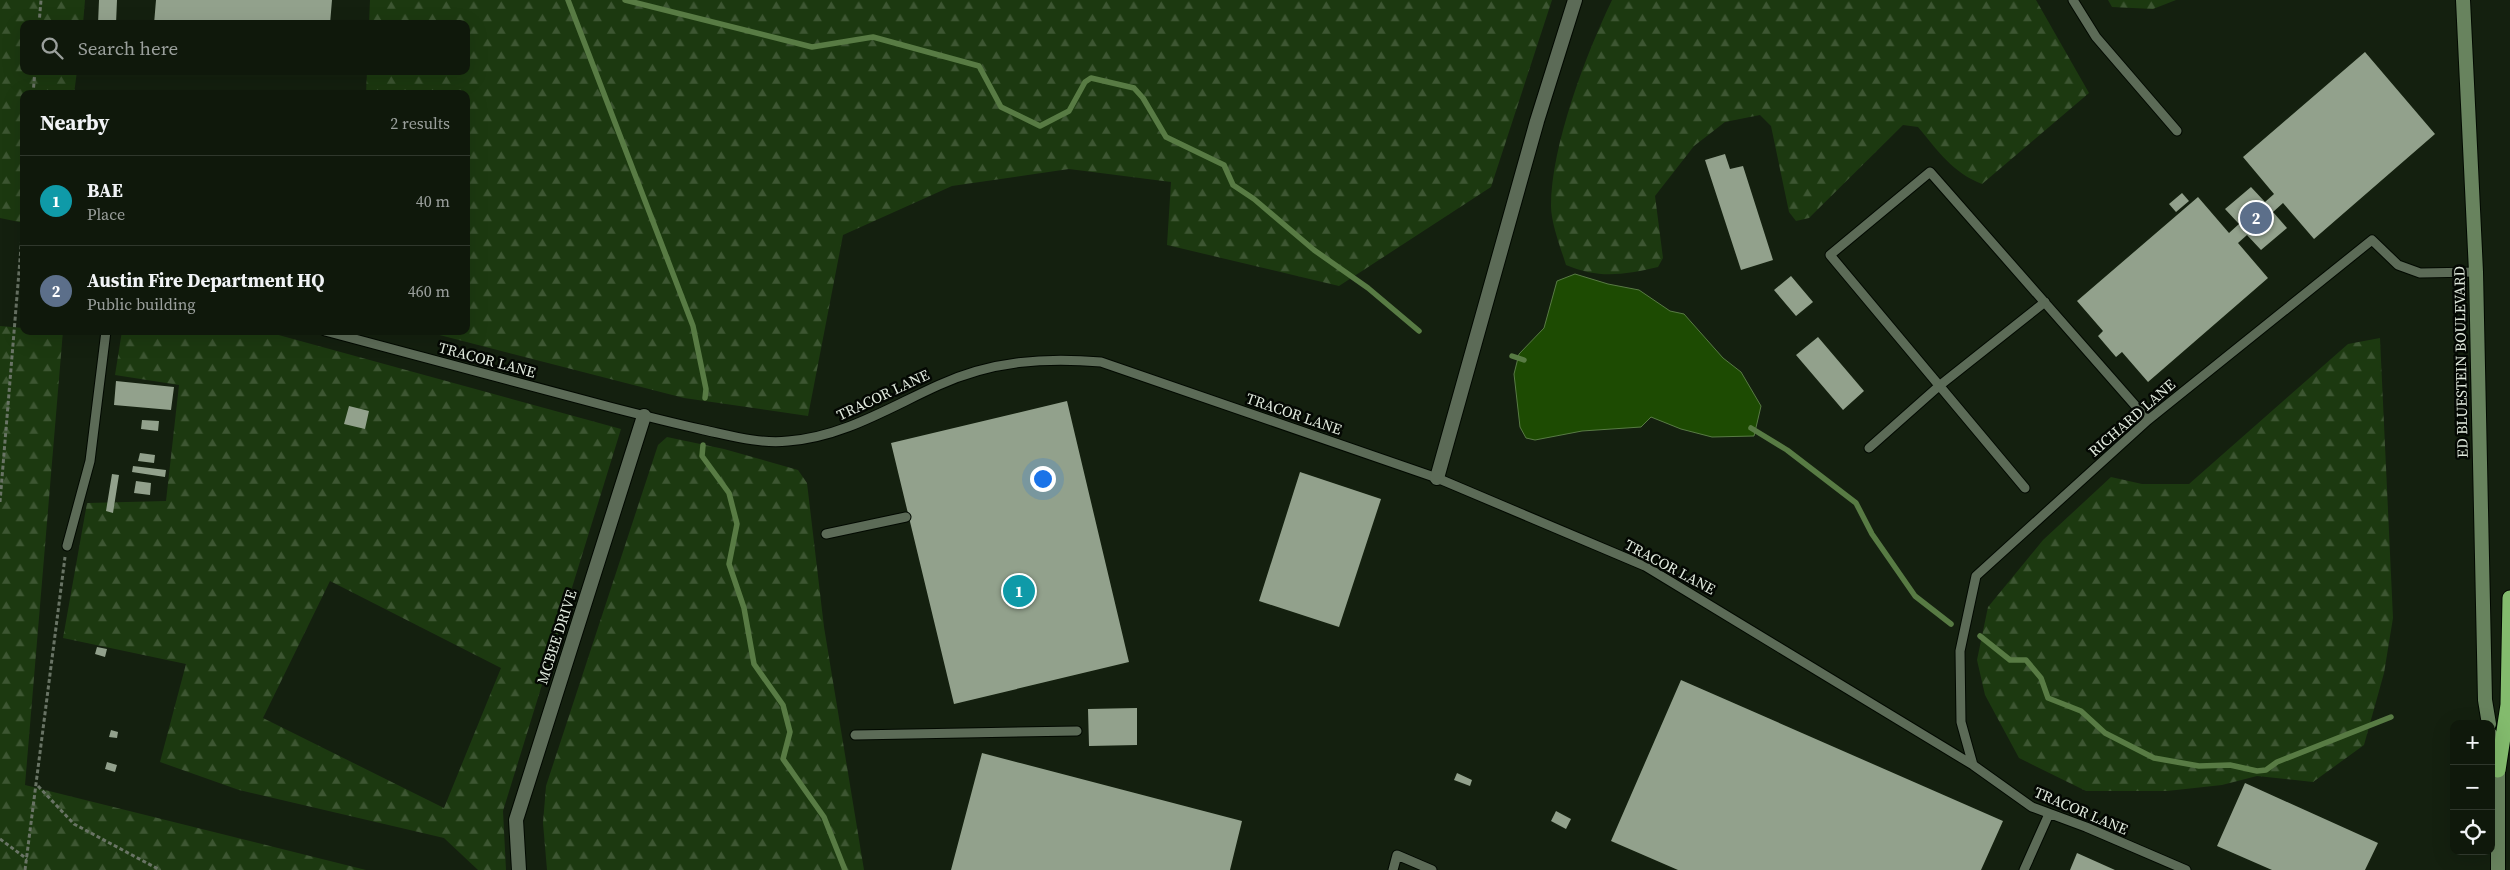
<!DOCTYPE html>
<meta charset="utf-8">
<style>
body{margin:0;font-family:"Source Serif 4",serif;background:#1d2519;color:#f1f3f6}
.controls{position:absolute;right:15px;bottom:15px;display:grid;overflow:hidden;border-radius:10px;box-shadow:0 5px 20px #0002}
.controls button{width:45px;height:45px;display:grid;place-items:center;padding:0;border:0;border-bottom:1px solid #2f372c;background:#0f180b;color:#f1f3f6;font:25px sans-serif}
.you{position:absolute;left:1042px;top:478px;width:18px;height:18px;margin:-12px;border:4px solid #fff;border-radius:50%;background:#1a73e8;box-shadow:0 0 0 8px #1a73e833}
.badge{display:grid;place-items:center;width:32px;height:32px;border-radius:50%;background:#dd99f3;color:#fff;font-size:16px;font-weight:700}
.pin{position:absolute;translate:-50% -50%;border:2px solid #fff;box-shadow:0 1px 5px #0006}
.list{margin:0;padding:0;list-style:none}
h2{display:flex;justify-content:space-between;align-items:center;height:65px;margin:0;padding:0 20px;font-size:21px}
h2 small{font-size:16px;font-weight:400;color:#9ba09d}
.list li{display:grid;grid-template-columns:32px 1fr auto;gap:15px;align-items:center;box-sizing:border-box;height:90px;padding:0 20px;border-top:1px solid #2f372c}
.list b{display:block;font-size:19px;white-space:nowrap}
.list p{margin:0;font-size:16px;white-space:nowrap;color:#9ba09d}
.list em{font-size:16px;font-style:normal;color:#9ba09d}
.icon{flex:none;width:28px;height:28px;fill:none;stroke:currentColor;stroke-width:2;stroke-linecap:round;stroke-linejoin:round}
.map{position:relative;flex:none;width:2510px;height:870px;overflow:hidden}
.search{position:absolute;background:#0f180b;box-shadow:0 5px 20px #0002;left:20px;top:20px;width:450px;height:55px;display:flex;align-items:center;gap:12px;box-sizing:border-box;padding:0 18px;border-radius:10px;color:#9ba09d;font-size:19px}
.panel{position:absolute;background:#0f180b;box-shadow:0 5px 20px #0002;left:20px;top:90px;width:450px;height:245px;border-radius:10px}
.map>svg:first-child{display:block}
.forest{fill:url(#forest-firs);fill-rule:evenodd}
.water{fill:#1d4b02;stroke:#587b44}
.lines{fill:none;stroke-linecap:round;stroke-linejoin:round}
.stream{stroke:#587b44;stroke-width:5.5}
.building{fill:#92a18c}
.service-casing{stroke:#020900;stroke-width:11}
.minor-casing{stroke:#020900;stroke-width:16}
.secondary-casing{stroke:#020900;stroke-width:16}
.motorway-casing{stroke:#020900;stroke-width:17}
.path{stroke:#697465;stroke-width:3;stroke-dasharray:4 2.5;stroke-linecap:butt}
.service{stroke:#5c6b57;stroke-width:9}
.minor{stroke:#5c6b57;stroke-width:14}
.secondary{stroke:#68835e;stroke-width:14}
.motorway{stroke:#83bb6d;stroke-width:15}
.labels{text-anchor:middle;stroke-width:5;stroke-linejoin:round;paint-order:stroke}
.street-label{font-size:15px;fill:#e1eade;stroke:#040803}
</style>
<div class="map">
<svg width="2510" height="870" viewBox="0 0 2510 870">
<defs>
<pattern id="forest-firs" width="22" height="20" patternUnits="userSpaceOnUse" patternTransform="scale(1.25)"><rect width="22" height="20" fill="#1c3910"/><path d="M5 1l3.5 6h-7zM16 11l3.5 6h-7z" fill="#3d5632"/></pattern>
</defs>
<rect width="100%" height="100%" fill="#14200f"/>
<path class="forest" d="M 0,0 L 85,0 L 83,24 L 24,24 L 24,71 L 77,71 L 74,94 L 24,94 L 24,223 L 0,218 Z
M 370,0 L 1552,0 L 1491,187 L 1339,286 L 1167,245 L 1171,182 L 1069,169 L 952,186 L 843,235 L 808,416 L 684,398 L 424,331 L 466,331 L 466,94 L 366,94 L 367,71 L 466,71 L 466,24 L 369,24 Z
M 1612,0 L 2036,0 L 2089,93 L 1982,184 C 1953,173 1937,150 1918,127 L 1903,125 L 1809,218 L 1796,221 L 1789,212 L 1771,126 L 1760,115 L 1725,122 L 1694,146 L 1655,196 L 1663,258 L 1658,267 C 1623,275 1599,279 1566,265 C 1561,249 1551,223 1551,206 C 1551,146 1586,54 1612,0 Z
M 2108,0 L 2176,0 L 2153,9 L 2112,7 Z
M 0,326 L 24,328 L 24,331 L 63,331 L 25,785 L 366,870 L 0,870 Z
M 122,331 L 264,331 L 621,429 L 503,811 L 506,870 L 478,870 L 444,838 L 239,790 L 160,762 L 186,664 L 63,638 L 87,503 L 166,501 L 179,385 L 115,375 ZM 330,581 L 501,668 L 444,808 L 263,718 Z
M 2380,338 L 2393,618 L 2384,673 L 2364,745 L 2313,782 L 2257,776 L 2222,785 L 2167,791 L 2086,791 L 2019,758 L 1985,695 L 1977,660 L 1988,607 L 2043,540 L 2111,477 L 2142,484 L 2189,484 L 2348,344 Z
M 667,437 L 724,449 L 798,470 L 807,483 L 824,627 L 864,870 L 547,870 L 543,823 L 546,786 L 658,445 Z"/>
<path class="water" d="M 1575,274 L 1608,284 L 1639,290 L 1670,311 L 1684,314 L 1723,358 L 1741,372 L 1761,406 L 1754,436 L 1712,437 L 1681,429 L 1651,417 L 1641,427 L 1582,431 L 1535,440 L 1526,438 L 1520,427 L 1514,374 L 1519,354 L 1544,328 L 1557,281 Z"/>
<g class="lines">
<path class="stream" d="M 568,0 L 693,326 L 706,389 L 705,398
M 625,0 L 812,47 L 873,37 L 979,66 L 1001,107 L 1040,126 L 1069,111 L 1085,82 L 1091,78 L 1134,88 L 1143,98 L 1166,137 L 1224,165 L 1233,185 L 1254,199 L 1314,250 L 1368,288 L 1419,331
M 1512,356 L 1524,360
M 1751,428 L 1787,450 L 1856,503 L 1872,534 L 1915,596 L 1951,624
M 703,445 L 702,456 L 729,493 L 737,524 L 729,564 L 744,608 L 754,664 L 783,705 L 790,732 L 783,759 L 824,817 L 845,870
M 1980,636 L 2010,660 L 2026,660 L 2041,678 L 2048,698 L 2081,711 L 2105,733 L 2154,758 L 2199,766 L 2230,765 L 2257,771 L 2266,770 L 2277,762 L 2391,717"/>
</g>
<path class="building" d="M 99,0 L 117,0 L 116,24 L 98,24 Z
M 156,0 L 332,0 L 330,24 L 154,24 Z
M 2365,52 L 2435,134 L 2314,239 L 2283,203 L 2273,212 L 2287,228 L 2261,250 L 2247,235 L 2238,243 L 2268,278 L 2148,382 L 2122,352 L 2116,357 L 2098,336 L 2103,331 L 2077,301 L 2198,197 L 2229,233 L 2239,224 L 2225,209 L 2251,187 L 2265,202 L 2274,194 L 2243,157 Z
M 1725,154 L 1730,169 L 1743,166 L 1773,260 L 1741,270 L 1705,160 Z
M 2182,193 L 2189,201 L 2176,212 L 2169,204 Z
M 1791,276 L 1813,302 L 1796,316 L 1774,290 Z
M 1818,337 L 1864,391 L 1843,410 L 1796,355 Z
M 116,381 L 174,387 L 171,410 L 114,405 Z
M 1067,401 L 1129,662 L 954,704 L 891,443 Z
M 349,406 L 369,411 L 365,429 L 344,424 Z
M 142,420 L 159,421 L 158,431 L 141,429 Z
M 140,453 L 155,455 L 154,463 L 138,461 Z
M 133,466 L 166,470 L 165,477 L 132,472 Z
M 1300,472 L 1381,499 L 1339,627 L 1259,601 Z
M 112,474 L 119,475 L 113,513 L 106,511 Z
M 136,481 L 151,483 L 150,495 L 134,493 Z
M 97,647 L 107,649 L 105,657 L 95,654 Z
M 1681,680 L 2003,821 L 1981,870 L 1678,870 L 1611,841 Z
M 1137,708 L 1137,745 L 1089,746 L 1088,709 Z
M 111,730 L 118,732 L 117,738 L 109,737 Z
M 982,753 L 1242,821 L 1230,870 L 951,870 Z
M 107,762 L 117,765 L 115,772 L 105,769 Z
M 1457,773 L 1472,780 L 1470,786 L 1454,780 Z
M 2245,783 L 2378,843 L 2365,870 L 2272,870 L 2217,846 Z
M 1556,811 L 1571,819 L 1566,829 L 1551,821 Z
M 2077,853 L 2115,870 L 2070,870 Z"/>
<g class="lines">
<defs>
<path id="service" d="M 2073,0 L 2096,37 L 2177,131
M 325,331 C 420,357 515,382 610,407 C 641,415 673,423 704,430 C 732,436 760,444 788,441 C 843,437 890,407 939,385 C 991,361 1045,357 1101,362 L 1437,478 L 1645,566 L 1973,765 L 2032,807 L 2086,827 L 2186,870
M 1869,448 L 1939,386 L 2045,302
M 2025,488 L 1830,255 L 1930,172 L 2148,420
M 826,534 L 906,517
M 67,546 L 90,461 L 106,331
M 855,735 L 1077,731
M 1973,765 L 1961,722 L 1960,651 L 1976,576 L 2148,420 L 2372,240 L 2398,265 L 2420,273 L 2476,272
M 1393,870 L 1397,855 L 1432,870
M 2024,870 L 2049,814"/>
<path id="minor" d="M 1437,478 L 1537,121 L 1575,0
M 519,870 L 516,820 L 644,416"/>
<path id="secondary" d="M 2463,0 L 2476,272 L 2485,700 L 2489,724
M 2491,735 L 2498,770 L 2498,870"/>
<path id="motorway" d="M 2498,770 L 2508,705 L 2510,598"/>
</defs>
<use href="#service" class="service-casing"/>
<use href="#minor" class="minor-casing"/>
<use href="#secondary" class="secondary-casing"/>
<use href="#motorway" class="motorway-casing"/>
<path class="path" d="M 39,24 L 41,0
M 33,94 L 35,71
M 0,502 L 24,211
M 38,786 L 74,824 L 160,870
M 0,839 L 27,859
M 25,870 L 65,557"/>
<use href="#service" class="service"/>
<use href="#minor" class="minor"/>
<use href="#secondary" class="secondary"/>
<use href="#motorway" class="motorway"/>
</g>
<g class="labels">
<g class="street-label">
<text transform="translate(487 360) rotate(15)" y="5">TRACOR LANE</text>
<text transform="translate(2461 362) rotate(-91)" y="5">ED BLUESTEIN BOULEVARD</text>
<text transform="translate(883 395) rotate(-25)" y="5">TRACOR LANE</text>
<text transform="translate(1294 414) rotate(19)" y="5">TRACOR LANE</text>
<text transform="translate(2132 418) rotate(-41)" y="5">RICHARD LANE</text>
<text transform="translate(1670 567) rotate(28)" y="5">TRACOR LANE</text>
<text transform="translate(557 637) rotate(-72)" y="5">MCBEE DRIVE</text>
<text transform="translate(2081 811) rotate(23)" y="5">TRACOR LANE</text>
</g>
</g>
</svg>
<div class="controls">
<button>+</button>
<button>−</button>
<button><svg class="icon" aria-label="locate" viewBox="0 0 24 24"><circle cx="12" cy="12" r="6"/><path d="M12 2v4M12 18v4M2 12h4M18 12h4"/></svg></button>
</div>
<div class="you"></div>
<div class="pin badge" style="left:1019px;top:591px;background:#0f9aa8">1</div>
<div class="pin badge" style="left:2256px;top:218px;background:#5c6f8a">2</div>
<div class="search"><svg class="icon" aria-label="search" viewBox="0 0 24 24"><circle cx="10" cy="10" r="6"/><path d="M15 15l6 6"/></svg>Search here</div>
<section class="panel">
<h2>Nearby<small>2 results</small></h2>
<ul class="list">
<li><span class="badge" style="background:#0f9aa8">1</span><div><b>BAE</b><p>Place</p></div><em>40 m</em></li>
<li><span class="badge" style="background:#5c6f8a">2</span><div><b>Austin Fire Department HQ</b><p>Public building</p></div><em>460 m</em></li>
</ul>
</section>
</div>
